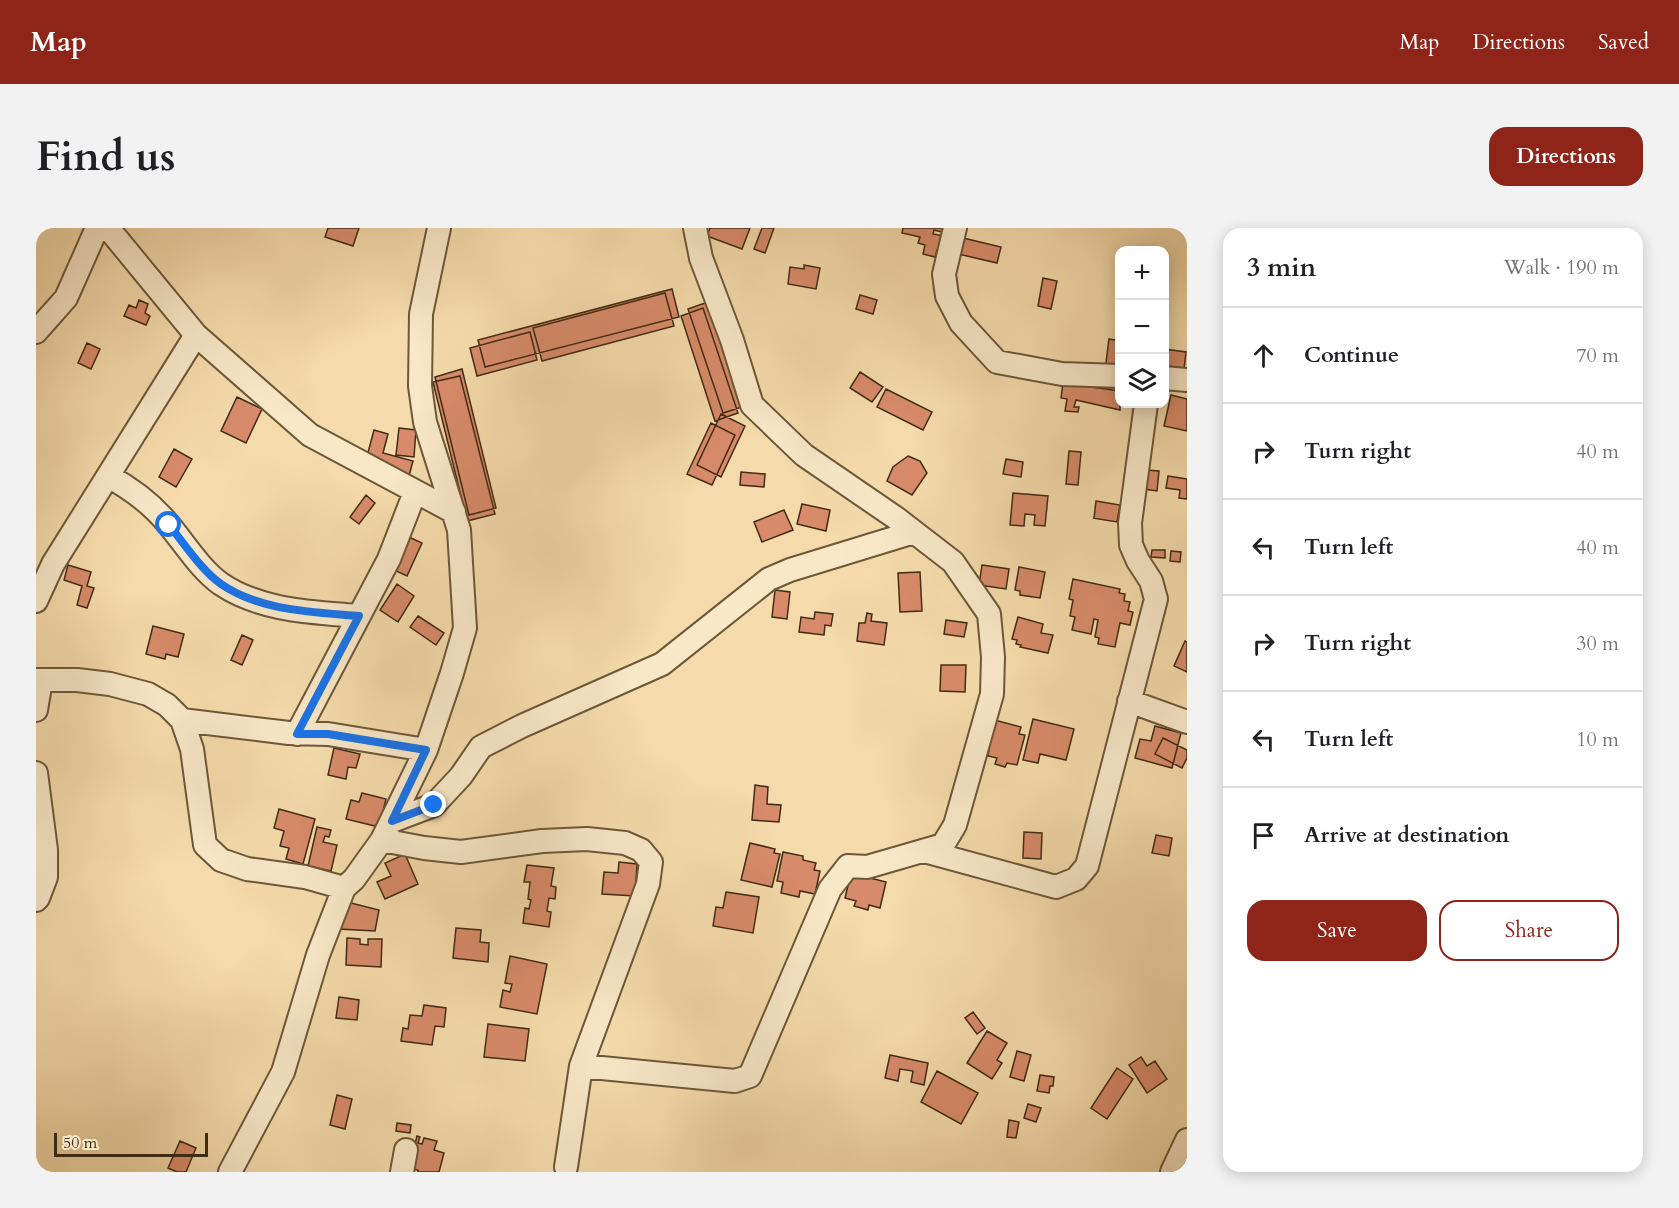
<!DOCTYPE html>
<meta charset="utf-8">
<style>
body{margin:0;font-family:Cardo,serif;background:#f2f2f2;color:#202124}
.controls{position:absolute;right:18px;top:18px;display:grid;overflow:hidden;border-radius:12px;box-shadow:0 3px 15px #0003}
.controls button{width:54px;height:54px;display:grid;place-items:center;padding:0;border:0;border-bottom:2px solid #e0e0e0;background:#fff;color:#202124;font:30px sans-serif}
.scale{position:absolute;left:18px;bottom:15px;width:154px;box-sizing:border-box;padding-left:6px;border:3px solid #402b13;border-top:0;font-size:16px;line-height:21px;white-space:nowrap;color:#402b13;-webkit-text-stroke:4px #f8e8c8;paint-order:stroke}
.stop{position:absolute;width:18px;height:18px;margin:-14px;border:4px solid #1a73e8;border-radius:50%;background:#fff}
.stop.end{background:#1a73e8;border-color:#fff;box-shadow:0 2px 6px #0008}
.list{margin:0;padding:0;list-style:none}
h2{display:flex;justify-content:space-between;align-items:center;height:78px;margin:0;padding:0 24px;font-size:26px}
h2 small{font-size:20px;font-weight:400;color:#757577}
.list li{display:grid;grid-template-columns:39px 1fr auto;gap:18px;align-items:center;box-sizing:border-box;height:96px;padding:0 24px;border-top:2px solid #e0e0e0}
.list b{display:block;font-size:22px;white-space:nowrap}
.list em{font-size:20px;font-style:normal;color:#757577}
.actions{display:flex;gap:12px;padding:18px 24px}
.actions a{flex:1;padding:14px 0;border:2px solid #8f2418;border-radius:18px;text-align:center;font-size:21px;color:#8f2418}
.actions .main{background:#8f2418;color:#fff}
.icon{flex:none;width:33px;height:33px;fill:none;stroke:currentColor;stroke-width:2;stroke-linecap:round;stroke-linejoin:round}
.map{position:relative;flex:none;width:1151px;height:944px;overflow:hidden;border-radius:18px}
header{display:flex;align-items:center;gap:36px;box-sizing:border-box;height:84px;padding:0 30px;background:#8f2418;color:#fff}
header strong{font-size:28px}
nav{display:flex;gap:33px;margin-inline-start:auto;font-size:21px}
.intro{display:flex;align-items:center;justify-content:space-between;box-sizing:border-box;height:144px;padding:0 36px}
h1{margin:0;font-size:42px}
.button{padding:15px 27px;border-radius:18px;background:#8f2418;color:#fff;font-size:21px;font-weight:700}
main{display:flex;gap:36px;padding:0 36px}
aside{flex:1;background:#fff;border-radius:18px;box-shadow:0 3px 15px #0003}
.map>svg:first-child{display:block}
.building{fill:#d88b6a;stroke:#402b13;stroke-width:1.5}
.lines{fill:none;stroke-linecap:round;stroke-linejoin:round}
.minor-casing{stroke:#6d5739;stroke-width:26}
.minor{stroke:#f8e8c8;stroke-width:22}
.route{stroke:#1a73e8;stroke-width:8}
</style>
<header>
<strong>Map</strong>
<nav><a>Map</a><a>Directions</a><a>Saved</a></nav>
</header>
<div class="intro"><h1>Find us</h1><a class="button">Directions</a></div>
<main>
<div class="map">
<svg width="1151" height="944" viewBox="0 0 1151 944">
<rect width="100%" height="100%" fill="#f5dbab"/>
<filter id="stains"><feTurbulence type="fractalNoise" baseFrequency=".00333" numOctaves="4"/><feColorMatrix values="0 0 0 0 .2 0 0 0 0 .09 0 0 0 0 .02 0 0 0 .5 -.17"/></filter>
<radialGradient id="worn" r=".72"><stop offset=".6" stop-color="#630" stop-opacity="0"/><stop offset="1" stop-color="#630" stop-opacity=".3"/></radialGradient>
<path class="building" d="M 292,0 L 323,0 L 317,18 L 289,9 Z
M 674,0 L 714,0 L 706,21 L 671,8 Z
M 726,0 L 738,0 L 729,25 L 718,21 Z
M 867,0 L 907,0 L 906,4 L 898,2 L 897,6 L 908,8 L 905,23 L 901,22 L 899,29 L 887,26 L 889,17 L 882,15 L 884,9 L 866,5 Z
M 923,9 L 965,19 L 961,35 L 918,25 Z
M 768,37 L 784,40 L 780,61 L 752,56 L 754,39 L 768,41 Z
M 1007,50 L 1021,53 L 1015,81 L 1002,78 Z
M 636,61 L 643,89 L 449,139 L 442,112 Z
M 629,65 L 638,98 L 506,133 L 497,100 Z
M 824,67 L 841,72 L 837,86 L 820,81 Z
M 103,72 L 112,76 L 109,85 L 114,88 L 110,97 L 88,88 L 93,77 L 100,80 Z
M 675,73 L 709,178 L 687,185 L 652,81 Z
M 667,80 L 702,185 L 679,193 L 645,88 Z
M 494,104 L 501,132 L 441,148 L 434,120 Z
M 1073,111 L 1084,113 L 1084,145 L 1069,143 Z
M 51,115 L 64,121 L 55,141 L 42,135 Z
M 1128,121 L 1150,124 L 1148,141 L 1128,138 Z
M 426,141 L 460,280 L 433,287 L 399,149 Z
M 824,144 L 847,159 L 836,174 L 814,160 Z
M 424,148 L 459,286 L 431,293 L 397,154 Z
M 1027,155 L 1084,163 L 1084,182 L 1040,172 L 1038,179 L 1043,179 L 1042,184 L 1029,183 L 1031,171 L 1025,170 Z
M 850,161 L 896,184 L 887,202 L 841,179 Z
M 1135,167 L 1151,171 L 1151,203 L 1128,198 Z
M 201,169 L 226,181 L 210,215 L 185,203 Z
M 685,186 L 709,198 L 685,249 L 661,237 Z
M 675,195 L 699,207 L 676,257 L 651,246 Z
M 363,200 L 380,202 L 378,229 L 360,227 Z
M 338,202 L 352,206 L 347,225 L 377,233 L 373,248 L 329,236 Z
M 138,221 L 156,231 L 140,259 L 123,249 Z
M 1033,223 L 1045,224 L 1042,257 L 1030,256 Z
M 872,228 L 884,233 L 891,245 L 876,267 L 851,253 L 857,239 Z
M 970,231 L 987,234 L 985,249 L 967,246 Z
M 1110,242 L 1123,243 L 1121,263 L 1108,261 Z
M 705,244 L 729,246 L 728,259 L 704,257 Z
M 1132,248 L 1151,251 L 1151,271 L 1143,270 L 1144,262 L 1130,260 Z
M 977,265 L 1012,268 L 1009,298 L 998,297 L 999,287 L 989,286 L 988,298 L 974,297 Z
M 330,267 L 339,275 L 323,296 L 314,289 Z
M 1060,273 L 1084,277 L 1081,294 L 1057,290 L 1058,290 Z
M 766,276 L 794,282 L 790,303 L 761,296 Z
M 748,282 L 757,302 L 726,314 L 718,294 Z
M 373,309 L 386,315 L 371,348 L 358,342 Z
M 1116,322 L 1129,322 L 1129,330 L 1115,329 Z
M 1135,323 L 1145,324 L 1144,334 L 1134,333 Z
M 32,337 L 55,344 L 51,358 L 58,360 L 51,380 L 41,377 L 46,358 L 28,352 Z
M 946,337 L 973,341 L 970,361 L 943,357 Z
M 983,339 L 1009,344 L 1004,370 L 984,367 L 984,363 L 979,362 Z
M 884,344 L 886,383 L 864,384 L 862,345 Z
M 1037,351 L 1084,361 L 1083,365 L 1089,366 L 1088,373 L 1094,374 L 1092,383 L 1097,384 L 1094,397 L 1084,395 L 1079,419 L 1062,416 L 1063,410 L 1059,409 L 1062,392 L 1058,391 L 1055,406 L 1036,402 L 1039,389 L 1034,388 L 1037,372 L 1033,371 Z
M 361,356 L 378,368 L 362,394 L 344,382 Z
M 739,362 L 754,364 L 751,391 L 736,389 Z
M 779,384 L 797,386 L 795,398 L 789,397 L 788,407 L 763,404 L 765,389 L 778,391 Z
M 831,385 L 836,386 L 835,393 L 851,395 L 848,417 L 821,413 L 823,395 L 829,395 Z
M 382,388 L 408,405 L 400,417 L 374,399 Z
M 982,389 L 1007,396 L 1005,405 L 1017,407 L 1012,425 L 984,419 L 985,417 L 980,416 L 981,412 L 976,411 Z
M 910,392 L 931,395 L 928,409 L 908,406 Z
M 117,398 L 148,406 L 142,429 L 130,426 L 129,431 L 110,426 Z
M 206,407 L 217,412 L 206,437 L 195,432 Z
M 1149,413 L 1151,414 L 1151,444 L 1138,438 Z
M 905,437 L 930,437 L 929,464 L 904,463 Z
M 951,490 L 985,499 L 983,506 L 989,507 L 981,537 L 971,535 L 969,539 L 959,536 L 961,530 L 952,528 L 953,521 L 948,520 Z
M 997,491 L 1038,501 L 1030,532 L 1004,526 L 1002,535 L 987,532 Z
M 1119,498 L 1145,505 L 1136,540 L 1099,530 L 1104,511 L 1115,513 Z
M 1127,510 L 1151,522 L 1151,530 L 1146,540 L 1119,526 Z
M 298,520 L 324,526 L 320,540 L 312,539 L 310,551 L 292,547 Z
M 719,557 L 732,559 L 731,576 L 745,577 L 743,594 L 716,592 Z
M 326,565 L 350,571 L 343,599 L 310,591 L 315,572 L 323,574 Z
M 243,581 L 279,591 L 267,636 L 250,631 L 253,620 L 244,618 L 248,603 L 238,600 Z
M 281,599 L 295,602 L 293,609 L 289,608 L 287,614 L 301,617 L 295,643 L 272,638 Z
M 988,604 L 1006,605 L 1005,631 L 987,630 Z
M 1120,607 L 1136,610 L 1133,628 L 1116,625 Z
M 714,615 L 739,621 L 738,625 L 744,626 L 736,659 L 705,652 Z
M 747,624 L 767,628 L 767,632 L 780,635 L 778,642 L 784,643 L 779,666 L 764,663 L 763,669 L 745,665 L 747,654 L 741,653 Z
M 369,626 L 382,656 L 349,671 L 341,654 L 355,648 L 349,635 Z
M 583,634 L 601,636 L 599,668 L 566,666 L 568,644 L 582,645 Z
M 491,637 L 518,640 L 515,658 L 520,659 L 519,671 L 513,670 L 511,683 L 515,684 L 513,699 L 487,695 L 489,680 L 493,681 L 495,672 L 492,671 L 494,654 L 488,654 Z
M 815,645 L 850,654 L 844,680 L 833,677 L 832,682 L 818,678 L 820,673 L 809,670 Z
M 690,664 L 723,669 L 717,705 L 677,698 L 680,679 L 687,680 Z
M 315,675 L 343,682 L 339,703 L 303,701 L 307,685 Z
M 420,700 L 445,702 L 444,714 L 453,715 L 452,734 L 417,730 Z
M 311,710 L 324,711 L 324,716 L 332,717 L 332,711 L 346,711 L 345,739 L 310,737 Z
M 474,728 L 511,736 L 501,786 L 464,779 L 467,762 L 474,764 L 476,756 L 469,755 Z
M 303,769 L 323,772 L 321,792 L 300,790 Z
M 388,777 L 410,780 L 408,799 L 399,798 L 396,817 L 365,813 L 367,800 L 372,801 L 374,787 L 386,788 Z
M 937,784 L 949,800 L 941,806 L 929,790 Z
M 452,796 L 493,801 L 489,833 L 448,829 Z
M 951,803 L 971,815 L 961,832 L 966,835 L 956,851 L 931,835 Z
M 981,823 L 995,827 L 988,853 L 974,849 Z
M 854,827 L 892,835 L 888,857 L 875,854 L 877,843 L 864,841 L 862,853 L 849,850 Z
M 1105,829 L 1111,838 L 1119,833 L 1131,851 L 1111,865 L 1093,837 Z
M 1081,840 L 1097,851 L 1071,891 L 1055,880 Z
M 901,843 L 942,865 L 925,896 L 885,874 Z
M 1004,847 L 1018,849 L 1017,858 L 1014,858 L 1013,865 L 1001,863 Z
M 301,867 L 316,871 L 309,901 L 294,897 Z
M 992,876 L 1005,880 L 1000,894 L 988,890 Z
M 973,892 L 983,894 L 980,910 L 971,909 Z
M 361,895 L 375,897 L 374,905 L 360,903 Z
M 381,908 L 384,909 L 382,915 L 386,916 L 388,910 L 401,913 L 398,922 L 408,925 L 403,944 L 382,944 L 382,942 L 373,940 Z
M 144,913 L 160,920 L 150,944 L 141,944 L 132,940 Z"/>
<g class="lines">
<defs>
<path id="minor" d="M 72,0 L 160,107 L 274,207 L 418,284
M 919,0 L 908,46 L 911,68 L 925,95 L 961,134 L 1026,146 L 1084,148
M 0,104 L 30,70 L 61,0
M 1128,150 L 1151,152
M 72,248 C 96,261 116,276 133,297 C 149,316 164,341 185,356 C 225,383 276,384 323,388
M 0,373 L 17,336 L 160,107
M 0,452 L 41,452 L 74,456 L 112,466 L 131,477 L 146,492 L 156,521 L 169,617 L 185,632 L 211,641 L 269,649 L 308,660
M 1093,473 L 1151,494
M 0,482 L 5,452
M 146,492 L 253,505 L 292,506 L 390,522
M 261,506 L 353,331 L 379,264
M 0,545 L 10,622 L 10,649 L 2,670 L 0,672
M 356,593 L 398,577 L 425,548 L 445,519 L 486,498 L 626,436 L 733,351 L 754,342 L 878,304
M 346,612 L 388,620 L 425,624 L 506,613 L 551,611 L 589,615 L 605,622 L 615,634 L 612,656 L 545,838 L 530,939
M 888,623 L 1020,659 L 1040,651 L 1051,638 L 1120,371 L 1115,353 L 1102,333 L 1095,317 L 1094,295 L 1110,176
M 545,838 L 699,853 L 714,848 L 794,661 L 812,638 L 831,639 L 907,617 L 919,597 L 956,466 L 957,429 L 953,386 L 917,334 L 860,290 L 768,227 L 716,177 L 696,112 L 665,30 L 659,0
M 194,944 L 247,844 L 282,727 L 308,660 L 318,651 L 346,612 L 390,522 L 416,445 L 429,400 L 423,302 L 389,194 L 384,158 L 385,86 L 403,0
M 366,944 L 370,922
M 1136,944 L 1151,912"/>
</defs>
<use href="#minor" class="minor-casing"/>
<use href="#minor" class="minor"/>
</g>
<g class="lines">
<path class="route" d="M 133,297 C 148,315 165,342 185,356 C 224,383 277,384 323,388 L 261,506 L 292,506 L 390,522 L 356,593 L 398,577"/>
</g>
<rect width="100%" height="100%" filter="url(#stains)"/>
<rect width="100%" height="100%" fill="url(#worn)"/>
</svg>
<div class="controls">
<button>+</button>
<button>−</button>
<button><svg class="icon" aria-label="layers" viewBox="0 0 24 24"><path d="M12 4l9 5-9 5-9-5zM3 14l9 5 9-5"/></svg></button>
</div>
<div class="scale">50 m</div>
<div class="stop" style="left:133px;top:297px"></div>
<div class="stop end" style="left:398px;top:577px"></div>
</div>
<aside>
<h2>3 min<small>Walk · 190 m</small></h2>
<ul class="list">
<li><svg class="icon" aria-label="ahead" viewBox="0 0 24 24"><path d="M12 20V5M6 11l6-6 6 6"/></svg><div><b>Continue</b></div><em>70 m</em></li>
<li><svg class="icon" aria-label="right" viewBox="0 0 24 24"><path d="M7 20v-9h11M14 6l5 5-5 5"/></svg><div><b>Turn right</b></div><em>40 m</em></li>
<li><svg class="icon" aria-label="left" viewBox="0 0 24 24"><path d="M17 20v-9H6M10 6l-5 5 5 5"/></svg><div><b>Turn left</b></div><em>40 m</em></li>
<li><svg class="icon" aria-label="right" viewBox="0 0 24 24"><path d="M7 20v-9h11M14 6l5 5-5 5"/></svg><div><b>Turn right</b></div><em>30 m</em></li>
<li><svg class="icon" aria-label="left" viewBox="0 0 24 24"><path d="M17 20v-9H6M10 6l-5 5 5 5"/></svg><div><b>Turn left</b></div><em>10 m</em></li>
<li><svg class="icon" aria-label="arrive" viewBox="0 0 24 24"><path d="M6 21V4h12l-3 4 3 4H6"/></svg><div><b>Arrive at destination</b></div></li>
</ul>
<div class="actions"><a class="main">Save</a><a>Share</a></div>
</aside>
</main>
